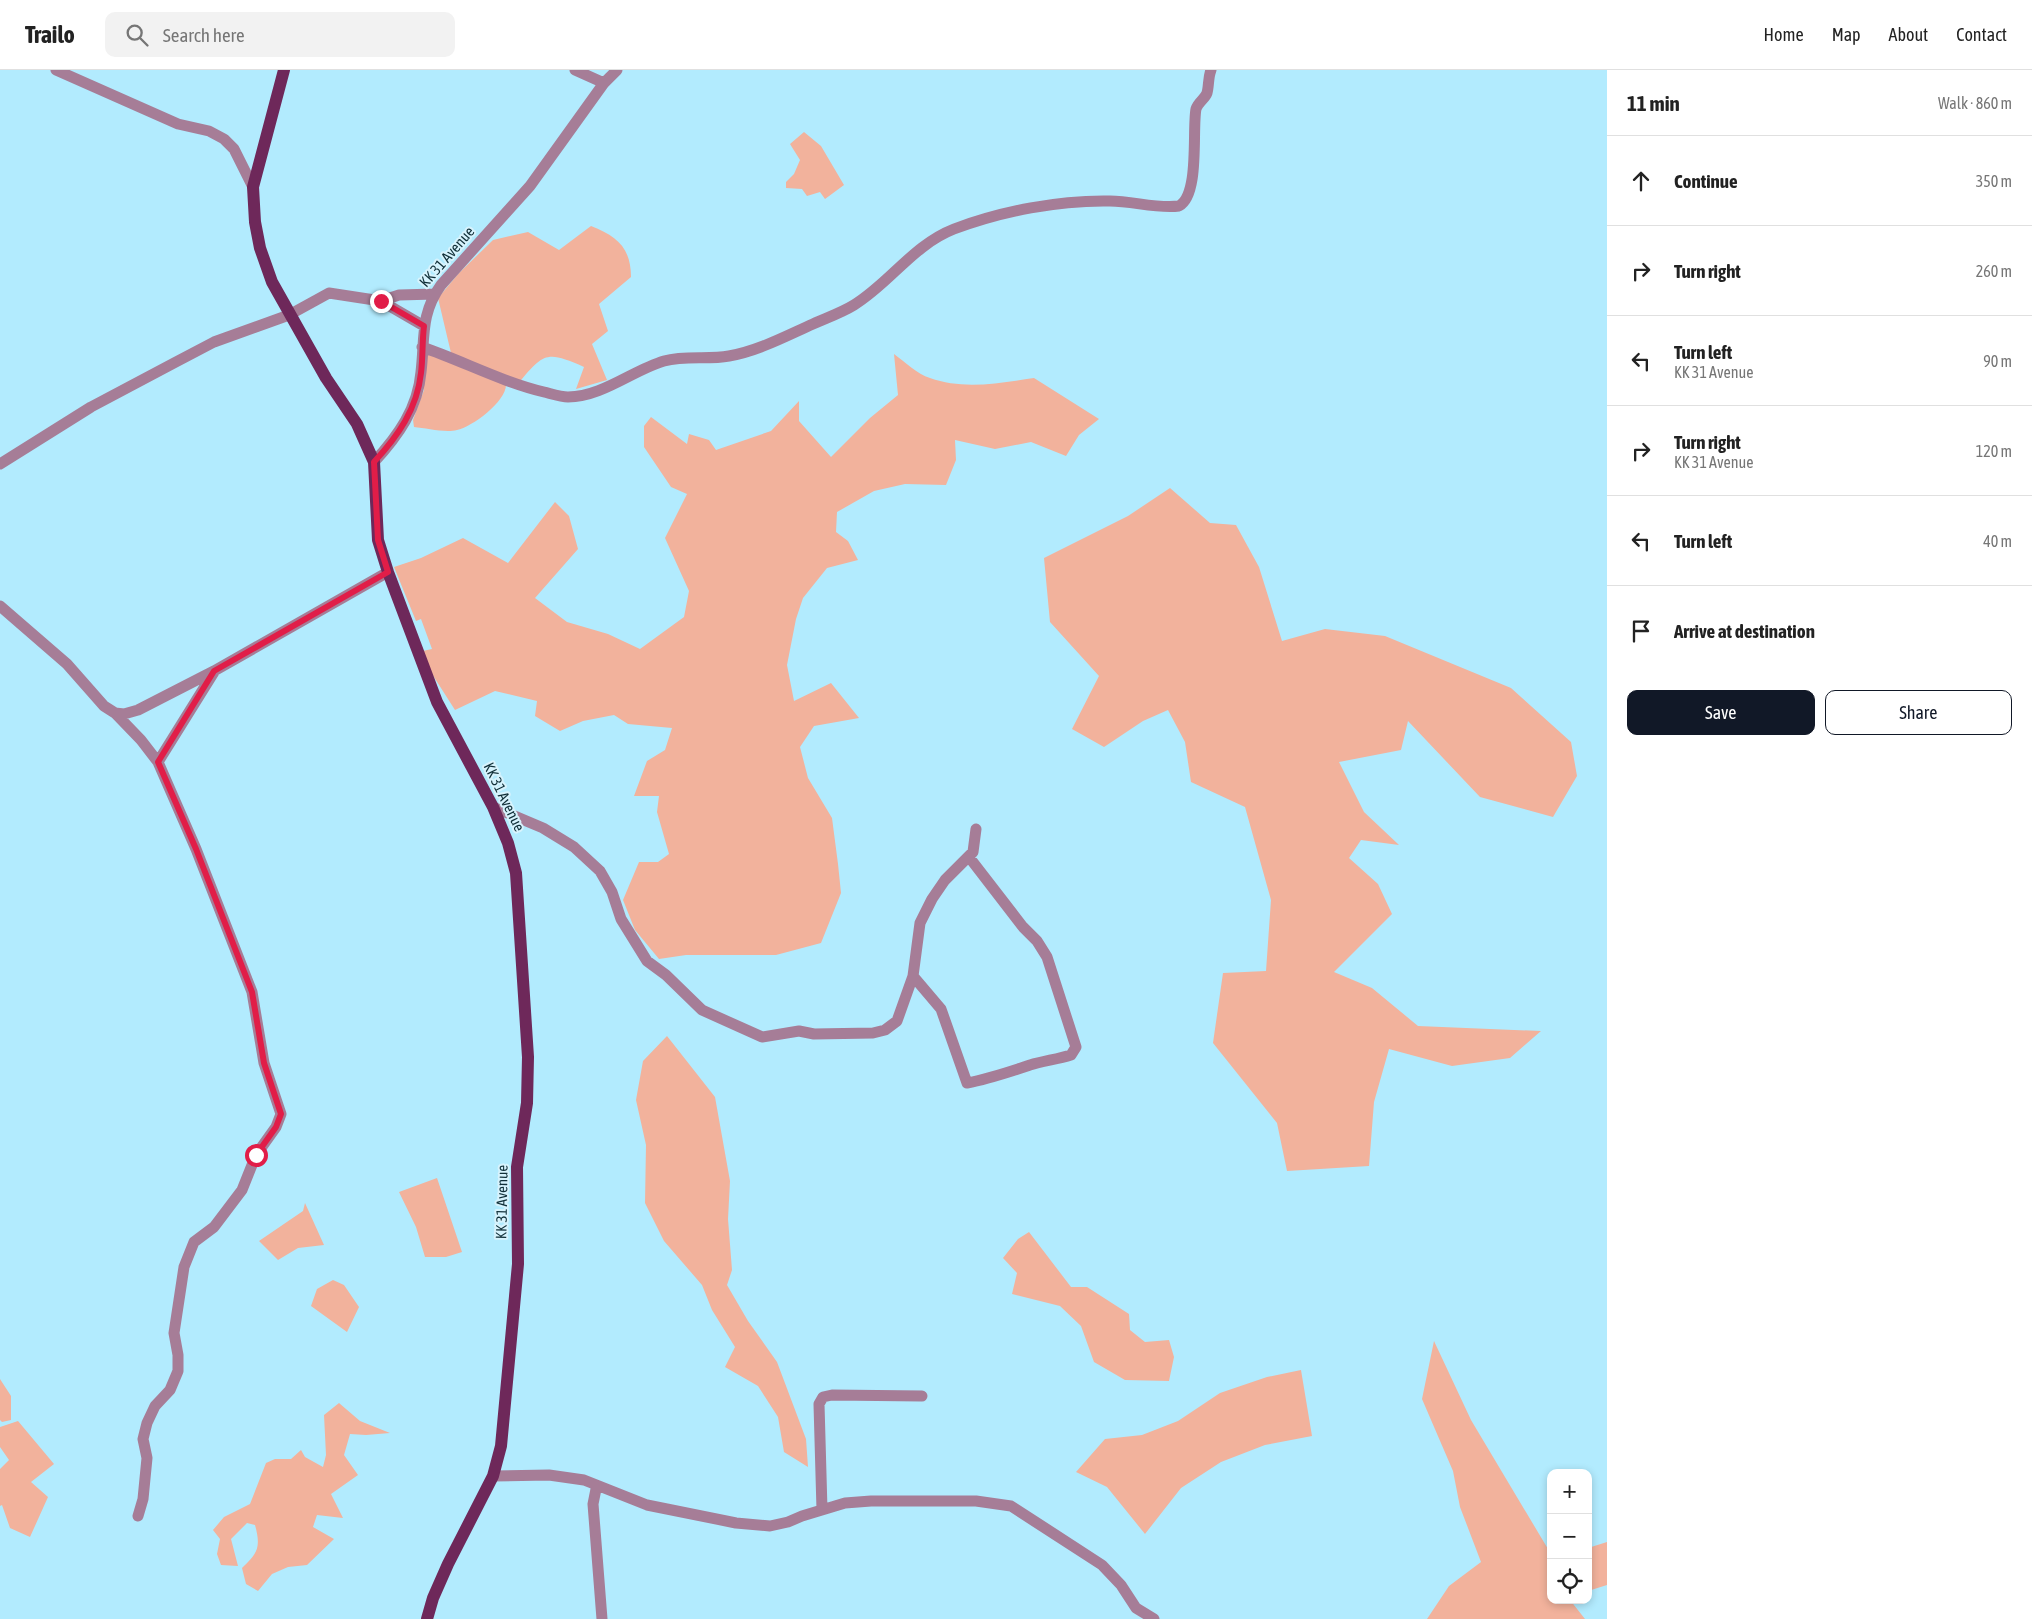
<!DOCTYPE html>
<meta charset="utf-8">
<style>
body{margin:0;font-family:"Asap Condensed",sans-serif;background:#f2f2f2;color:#222}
.controls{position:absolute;right:15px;bottom:15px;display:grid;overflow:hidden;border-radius:10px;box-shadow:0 2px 8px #0003}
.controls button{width:45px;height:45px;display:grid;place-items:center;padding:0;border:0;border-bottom:1px solid #e0e0e0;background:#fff;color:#222;font:25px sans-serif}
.stop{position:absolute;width:15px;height:15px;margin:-11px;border:4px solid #e11d48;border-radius:50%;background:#fff}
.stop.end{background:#e11d48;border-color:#fff;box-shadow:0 1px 5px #0008}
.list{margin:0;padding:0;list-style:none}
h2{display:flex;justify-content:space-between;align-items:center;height:65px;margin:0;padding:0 20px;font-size:21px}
h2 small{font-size:16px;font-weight:400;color:#767676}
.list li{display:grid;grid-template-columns:32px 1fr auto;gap:15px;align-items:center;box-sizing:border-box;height:90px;padding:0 20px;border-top:1px solid #e0e0e0}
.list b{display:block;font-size:19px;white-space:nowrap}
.list p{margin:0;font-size:16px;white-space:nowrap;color:#767676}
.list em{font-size:16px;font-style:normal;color:#767676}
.actions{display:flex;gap:10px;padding:15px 20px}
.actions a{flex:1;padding:11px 0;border:1px solid #111827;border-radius:10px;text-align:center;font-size:18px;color:#111827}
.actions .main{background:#111827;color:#fff}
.icon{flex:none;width:28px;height:28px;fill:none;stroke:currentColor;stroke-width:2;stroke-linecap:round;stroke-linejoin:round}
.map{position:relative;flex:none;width:1607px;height:1549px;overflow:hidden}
header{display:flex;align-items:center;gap:30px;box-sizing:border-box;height:70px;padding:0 25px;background:#fff;border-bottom:1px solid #e0e0e0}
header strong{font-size:24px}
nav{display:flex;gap:28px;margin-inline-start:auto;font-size:18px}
.search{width:350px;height:45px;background:#f2f2f2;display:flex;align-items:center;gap:12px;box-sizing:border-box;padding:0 18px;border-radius:10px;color:#767676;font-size:19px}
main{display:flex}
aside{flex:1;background:#fff}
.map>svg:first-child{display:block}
.green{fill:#f2b29c}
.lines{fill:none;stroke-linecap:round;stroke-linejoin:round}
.minor{stroke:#a67d97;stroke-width:11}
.major{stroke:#6e285a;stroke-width:12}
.route{stroke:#e11d48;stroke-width:6}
.labels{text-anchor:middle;stroke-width:4;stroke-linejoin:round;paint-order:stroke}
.street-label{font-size:15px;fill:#102f38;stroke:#d7f3fd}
</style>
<header>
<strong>Trailo</strong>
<div class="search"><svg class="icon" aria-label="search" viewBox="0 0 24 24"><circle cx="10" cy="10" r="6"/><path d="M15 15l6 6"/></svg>Search here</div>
<nav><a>Home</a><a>Map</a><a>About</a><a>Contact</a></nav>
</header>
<main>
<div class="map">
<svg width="1607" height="1549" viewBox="0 0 1607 1549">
<rect width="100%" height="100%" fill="#b2ebfe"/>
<path class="green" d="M 804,62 L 821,76 L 844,115 L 825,129 L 820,122 L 807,126 L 802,119 L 786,118 L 786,112 L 794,104 L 800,90 L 790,74 Z
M 591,156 C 617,166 631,178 631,207 L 599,234 L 608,261 L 592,274 L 607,310 L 576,319 L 584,297 C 547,281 544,282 518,314 L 451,283 L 438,228 L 459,203 L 493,170 L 528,162 L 559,180 Z
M 428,282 L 506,314 C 507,331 472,357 457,360 C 445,363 426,358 414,357 L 413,350 L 424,320 L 421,315 Z
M 894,284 C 905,292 917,304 930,308 C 963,320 1000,313 1034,308 L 1099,349 L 1079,365 L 1066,386 L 1031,372 L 995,379 L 955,370 L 956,390 L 946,415 L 905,414 L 874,421 L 837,442 L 836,462 L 848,471 L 858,490 L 827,498 L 803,528 L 796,549 L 787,595 L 794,631 L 831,613 L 859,648 L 814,656 L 800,677 L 808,708 L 832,748 L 838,794 L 841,823 L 821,873 L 776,885 L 686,885 L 659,889 L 635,860 L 623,830 L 639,792 L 658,792 L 669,784 L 657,742 L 659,726 L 634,726 L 647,691 L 665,680 L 672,658 L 628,654 L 614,645 L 583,651 L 560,661 L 535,646 L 537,631 L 495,621 L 455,640 L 418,582 L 432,579 L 421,549 L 416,551 L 394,497 L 421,488 L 463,468 L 508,493 L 555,432 L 569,446 L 578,479 L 535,528 L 567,552 L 608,564 L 640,579 L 684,547 L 689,521 L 665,468 L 687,424 L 671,417 L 644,377 L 644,356 L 651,347 L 687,374 L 689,364 L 709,370 L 716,380 L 771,361 L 799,331 L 799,351 L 831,387 L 870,348 L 898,325 Z
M 1170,418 L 1210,453 L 1236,455 L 1259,497 L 1282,571 L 1325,559 L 1385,566 L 1511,618 L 1571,672 L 1577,706 L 1553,747 L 1480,727 L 1408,651 L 1401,680 L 1339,692 L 1364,742 L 1399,775 L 1361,770 L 1349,788 L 1378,814 L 1392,844 L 1334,902 L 1372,918 L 1418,956 L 1541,961 L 1510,988 L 1452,996 L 1389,979 L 1374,1032 L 1369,1096 L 1287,1101 L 1277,1053 L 1213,973 L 1223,903 L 1266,901 L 1271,830 L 1245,737 L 1191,712 L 1185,672 L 1168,640 L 1143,651 L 1104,677 L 1072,659 L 1099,606 L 1050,552 L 1044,488 L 1128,446 Z
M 667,966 L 715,1027 L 730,1111 L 728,1149 L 732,1200 L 727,1215 L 748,1251 L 777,1292 L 806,1369 L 808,1397 L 784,1382 L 778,1347 L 758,1316 L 725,1297 L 735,1277 L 712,1240 L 702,1215 L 664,1171 L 645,1133 L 646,1075 L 636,1030 L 643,991 Z
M 437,1108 L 462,1182 L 446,1187 L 425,1187 L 416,1157 L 399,1122 Z
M 305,1133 L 324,1175 L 298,1178 L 278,1190 L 259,1171 L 303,1141 Z
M 1029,1162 L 1071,1217 L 1087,1217 L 1129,1244 L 1130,1260 L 1145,1272 L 1169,1270 L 1174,1287 L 1169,1311 L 1125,1310 L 1094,1292 L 1081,1256 L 1060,1236 L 1012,1224 L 1017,1203 L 1003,1188 L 1018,1169 Z
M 333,1210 L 344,1215 L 359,1237 L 347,1262 L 311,1236 L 317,1219 Z
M 1434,1271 L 1471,1350 L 1551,1484 L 1551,1530 L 1570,1530 L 1585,1549 L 1427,1549 L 1449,1516 L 1481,1492 L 1460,1437 L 1453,1401 L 1422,1329 Z
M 1301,1300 L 1312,1366 L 1265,1375 L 1221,1392 L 1181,1418 L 1145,1464 L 1107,1417 L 1076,1402 L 1105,1369 L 1142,1365 L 1178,1351 L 1220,1323 L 1267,1307 Z
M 0,1309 L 11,1326 L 11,1350 L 2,1352 L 0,1350 Z
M 339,1333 L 360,1351 L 390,1363 L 366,1365 L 350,1364 L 344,1385 L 358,1405 L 331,1424 L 343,1448 L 317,1445 L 313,1457 L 334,1469 L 307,1495 L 288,1497 L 272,1504 L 258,1521 L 246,1514 L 242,1498 C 258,1483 261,1477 255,1455 L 247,1453 L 231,1469 L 238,1496 L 221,1495 L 217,1484 L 220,1469 L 213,1460 L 224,1447 L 250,1434 L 266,1393 L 275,1389 L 291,1389 L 301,1380 L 305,1387 L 323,1397 L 326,1385 L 324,1345 Z
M 18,1351 L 54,1394 L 31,1412 L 48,1427 L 30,1467 L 10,1458 L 2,1435 L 0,1436 L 0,1399 L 9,1390 L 0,1377 L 0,1357 Z
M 1607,1472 L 1607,1515 L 1588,1521 L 1588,1478 Z"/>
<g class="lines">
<path class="minor" d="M 56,0 L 178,54 L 209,61 L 224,69 L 234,79 L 253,117
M 575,0 L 604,13
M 381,231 L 399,225 L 435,224
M 422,277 C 463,291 502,312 544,322 C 552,324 561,327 568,327 C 602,327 633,300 664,291 C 686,285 708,290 729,286 C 758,281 786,266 813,254 C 826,248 841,243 854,235 C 890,213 913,175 954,159 C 1002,141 1059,130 1110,131 C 1133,131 1157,139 1179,136 C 1200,125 1192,59 1196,39 C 1198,32 1205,29 1207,23 C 1209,16 1208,7 1211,0
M 374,392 C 398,366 418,338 421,302 C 425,269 420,244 441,215 L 530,116 L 604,13 L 617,0
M 0,394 L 91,337 L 174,293 L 214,272 L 289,245 L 329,223 L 381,231 L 424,256
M 0,536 L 67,594 L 104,636 L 115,643 L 124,644 L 138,640 L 214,601 L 388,502
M 115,643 L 141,670 L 158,692 L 196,779 L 252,922 L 264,993 L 281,1044 L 276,1057 L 256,1085 L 242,1120 L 214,1157 L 194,1172 L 184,1197 L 174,1263 L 178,1285 L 178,1301 L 170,1320 L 155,1336 L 147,1353 L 143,1369 L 147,1388 L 143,1429 L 138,1446
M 158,692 L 214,602
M 493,737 L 543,758 L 574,777 L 600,801 L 612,822 L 621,849 L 647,891 L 666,905 L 702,940 L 762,967 L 799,961 L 814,964 L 873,963 L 885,960 L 897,951 L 913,906 L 920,853 L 932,829 L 945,810 L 973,782 L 976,759
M 913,906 L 941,939 L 967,1013 C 989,1009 1009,1002 1030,995 C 1044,991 1058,989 1071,985 L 1076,977 L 1047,887 L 1037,871 L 1023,857 L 969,787
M 493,1406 L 549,1405 L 584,1410 L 647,1435 L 736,1453 L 770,1456 L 788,1452 L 802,1446 L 845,1433 L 871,1431 L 976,1431 L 1011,1436 L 1102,1495 L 1121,1515 L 1136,1538 L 1154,1549
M 596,1419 L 593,1434 L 602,1549
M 822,1440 L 819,1334 L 823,1327 L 832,1325 L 922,1326"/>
<path class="major" d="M 284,0 L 253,117 L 255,152 L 260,178 L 272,212 L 326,308 L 357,354 L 374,392 L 378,470 L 388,502 L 437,632 L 493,737 L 508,773 L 516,803 L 528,987 L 527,1033 L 517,1097 L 518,1194 L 501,1376 L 493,1406 L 448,1494 L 433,1528 L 427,1549"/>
</g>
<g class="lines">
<path class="route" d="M 256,1085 L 276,1057 L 281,1044 L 264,993 L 252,922 L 196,779 L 158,692 L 214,601 L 388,502 L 378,470 L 374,392 C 398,366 417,339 421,303 C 423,288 422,272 424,256 L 381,231"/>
</g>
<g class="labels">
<g class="street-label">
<text transform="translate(447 187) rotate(-49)" y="5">KK 31 Avenue</text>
<text transform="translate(504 727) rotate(64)" y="5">KK 31 Avenue</text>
<text transform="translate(502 1132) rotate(-89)" y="5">KK 31 Avenue</text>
</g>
</g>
</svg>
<div class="controls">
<button>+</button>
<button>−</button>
<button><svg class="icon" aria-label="locate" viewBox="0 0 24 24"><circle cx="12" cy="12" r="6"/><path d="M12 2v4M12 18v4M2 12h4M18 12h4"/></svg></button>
</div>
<div class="stop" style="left:256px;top:1085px"></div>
<div class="stop end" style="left:381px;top:231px"></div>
</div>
<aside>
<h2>11 min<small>Walk · 860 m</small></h2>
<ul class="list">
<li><svg class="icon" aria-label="ahead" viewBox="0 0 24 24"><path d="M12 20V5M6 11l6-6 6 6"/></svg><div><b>Continue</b></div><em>350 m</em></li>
<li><svg class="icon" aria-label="right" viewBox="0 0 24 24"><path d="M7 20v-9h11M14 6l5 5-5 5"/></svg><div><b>Turn right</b></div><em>260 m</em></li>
<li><svg class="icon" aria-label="left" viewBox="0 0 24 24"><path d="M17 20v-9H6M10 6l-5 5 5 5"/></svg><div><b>Turn left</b><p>KK 31 Avenue</p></div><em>90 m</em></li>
<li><svg class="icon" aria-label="right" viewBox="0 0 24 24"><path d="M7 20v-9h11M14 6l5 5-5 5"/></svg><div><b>Turn right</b><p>KK 31 Avenue</p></div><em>120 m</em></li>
<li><svg class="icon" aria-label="left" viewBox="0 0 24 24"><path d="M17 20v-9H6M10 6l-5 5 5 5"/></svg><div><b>Turn left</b></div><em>40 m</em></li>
<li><svg class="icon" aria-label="arrive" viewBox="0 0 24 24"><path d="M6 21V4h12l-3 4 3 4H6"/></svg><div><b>Arrive at destination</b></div></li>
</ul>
<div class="actions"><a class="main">Save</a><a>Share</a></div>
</aside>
</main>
